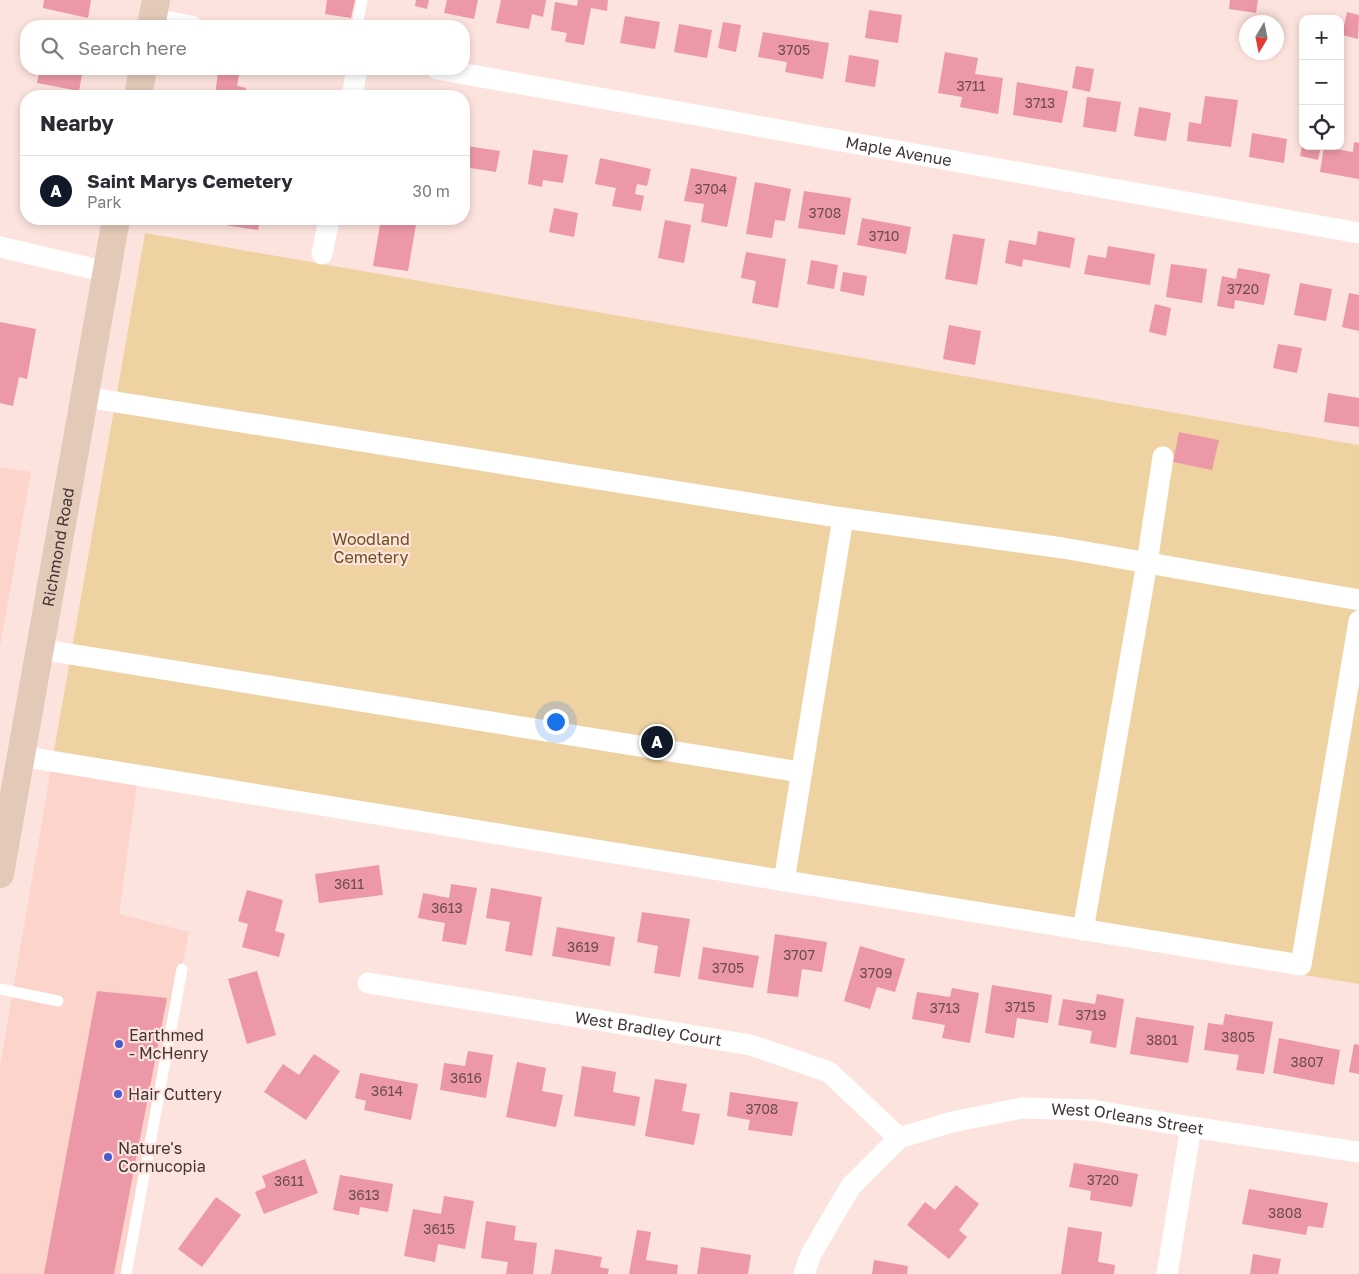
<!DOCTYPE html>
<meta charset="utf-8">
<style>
body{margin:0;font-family:"Golos Text",sans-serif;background:#f2f2f3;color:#2b2b33}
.controls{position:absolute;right:15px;top:15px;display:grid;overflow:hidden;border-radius:10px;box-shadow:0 2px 8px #0003}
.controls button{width:45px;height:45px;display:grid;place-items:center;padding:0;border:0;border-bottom:1px solid #e1e1e2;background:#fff;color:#2b2b33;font:25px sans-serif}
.compass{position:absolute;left:1239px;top:15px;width:45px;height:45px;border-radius:50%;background:#fff;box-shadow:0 2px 8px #0003;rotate:190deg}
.you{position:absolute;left:555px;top:721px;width:18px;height:18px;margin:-12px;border:4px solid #fff;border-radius:50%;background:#1a73e8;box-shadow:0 0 0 8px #1a73e833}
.badge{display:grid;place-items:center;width:32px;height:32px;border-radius:50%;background:#111827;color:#fff;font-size:16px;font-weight:700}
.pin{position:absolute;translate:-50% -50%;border:2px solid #fff;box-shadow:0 1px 5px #0006}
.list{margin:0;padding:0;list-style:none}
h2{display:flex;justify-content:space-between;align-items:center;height:65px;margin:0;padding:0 20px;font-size:21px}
h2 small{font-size:16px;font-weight:400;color:#7c7c81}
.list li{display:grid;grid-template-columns:32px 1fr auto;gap:15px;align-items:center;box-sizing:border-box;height:70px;padding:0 20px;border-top:1px solid #e1e1e2}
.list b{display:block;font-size:19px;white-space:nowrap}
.list p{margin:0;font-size:16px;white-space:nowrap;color:#7c7c81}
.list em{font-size:16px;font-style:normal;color:#7c7c81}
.icon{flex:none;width:28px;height:28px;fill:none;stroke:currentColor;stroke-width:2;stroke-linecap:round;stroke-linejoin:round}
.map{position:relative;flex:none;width:1359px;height:1274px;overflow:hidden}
.search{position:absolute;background:#fff;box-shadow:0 2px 8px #0003;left:20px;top:20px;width:450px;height:55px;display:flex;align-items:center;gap:12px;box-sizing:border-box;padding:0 18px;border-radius:20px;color:#7c7c81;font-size:19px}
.panel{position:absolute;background:#fff;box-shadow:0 2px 8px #0003;left:20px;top:90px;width:450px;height:135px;border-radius:20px}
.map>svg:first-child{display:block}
.built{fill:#fdd4cc}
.green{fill:#efd2a1}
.building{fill:#ed98a7}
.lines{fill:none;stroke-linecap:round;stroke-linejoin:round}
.lane{stroke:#fff;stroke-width:11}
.street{stroke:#fff;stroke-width:21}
.primary{stroke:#e2c9b8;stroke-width:28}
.poi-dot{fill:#455cd0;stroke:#fde3dd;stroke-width:2}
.labels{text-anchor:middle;stroke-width:4.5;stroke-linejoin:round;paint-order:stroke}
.number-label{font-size:14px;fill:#6d4e50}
.street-label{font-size:16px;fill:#423533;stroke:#fde3dd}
.park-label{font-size:16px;fill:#6c5018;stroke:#fde3dd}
.poi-label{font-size:16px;fill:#423533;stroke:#fde3dd;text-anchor:start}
</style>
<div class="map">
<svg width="1359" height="1274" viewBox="0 0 1359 1274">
<rect width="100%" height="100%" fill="#fde3dd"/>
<path class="built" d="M 0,467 L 31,472 L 0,647 Z
M 51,768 L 137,784 L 119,914 L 189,932 L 123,1274 L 0,1274 L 0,1067 Z"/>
<path class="green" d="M 145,233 L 1359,445 L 1359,984 L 230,800 L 51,768 Z"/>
<path class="building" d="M 44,0 L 91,0 L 88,18 L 43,8 Z
M 327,0 L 355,0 L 351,18 L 325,14 Z
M 416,0 L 429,0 L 427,9 L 415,6 Z
M 447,0 L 478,0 L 474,19 L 444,13 Z
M 501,0 L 546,0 L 543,17 L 532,14 L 529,29 L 496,23 Z
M 578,0 L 608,0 L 607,11 L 591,8 L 584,45 L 565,42 L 567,33 L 551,30 L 555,2 L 577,6 Z
M 1230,0 L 1258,0 L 1256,13 L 1229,9 Z
M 869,10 L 902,15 L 898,43 L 865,38 Z
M 1347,12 L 1359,15 L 1358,39 L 1342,35 Z
M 625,16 L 660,22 L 655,49 L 620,43 Z
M 48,21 L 73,25 L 73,26 L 47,26 Z
M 723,22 L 741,25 L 736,52 L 718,48 Z
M 679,24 L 712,30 L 707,58 L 674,52 Z
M 763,32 L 829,43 L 823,79 L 785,72 L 787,62 L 758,57 Z
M 945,52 L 978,58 L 975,74 L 1003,78 L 998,114 L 960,107 L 962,97 L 938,93 Z
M 849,55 L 879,60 L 875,87 L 845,82 Z
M 1076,66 L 1094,69 L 1090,92 L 1072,88 Z
M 40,69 L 83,69 L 79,91 L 37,83 Z
M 218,72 L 239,75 L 237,86 L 246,88 L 245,96 L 215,96 Z
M 1017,82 L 1068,91 L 1062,123 L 1013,115 Z
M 1205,96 L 1238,100 L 1231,147 L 1187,141 L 1189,122 L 1201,124 Z
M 1087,97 L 1121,102 L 1116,132 L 1083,127 Z
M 1139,107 L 1171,113 L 1166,141 L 1134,136 Z
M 1252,133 L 1287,139 L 1284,163 L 1249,157 Z
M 1354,142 L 1359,143 L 1359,179 L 1320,172 L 1324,147 L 1353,152 Z
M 467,146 L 500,151 L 496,172 L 464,167 L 464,152 L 466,153 Z
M 1302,146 L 1321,146 L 1318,160 L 1300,156 Z
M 533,150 L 568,155 L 563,183 L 543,180 L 542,187 L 528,184 Z
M 600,158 L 651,169 L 647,186 L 637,184 L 635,194 L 644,196 L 641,211 L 612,206 L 616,188 L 595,184 Z
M 691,168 L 737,177 L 727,227 L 701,222 L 704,204 L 684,201 Z
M 755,182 L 791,189 L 785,221 L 775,220 L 772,238 L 746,234 Z
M 804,191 L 851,198 L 845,235 L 798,228 Z
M 554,208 L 578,213 L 574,237 L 549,232 Z
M 862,218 L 911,227 L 906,254 L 857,245 Z
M 206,219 L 260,219 L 258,230 L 205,222 Z
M 302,219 L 315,219 L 314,222 Z
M 381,219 L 417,219 L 408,271 L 373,266 Z
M 665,220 L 691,225 L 684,263 L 658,258 Z
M 1038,231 L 1075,238 L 1070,268 L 1023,259 L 1022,267 L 1005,263 L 1009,240 L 1036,245 Z
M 953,234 L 985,239 L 977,285 L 945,279 Z
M 1108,246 L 1155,254 L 1150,285 L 1084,274 L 1088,255 L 1106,258 Z
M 746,252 L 786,259 L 778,308 L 752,303 L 756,281 L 741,278 Z
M 811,260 L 838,265 L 834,289 L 807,284 Z
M 1171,264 L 1207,269 L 1202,303 L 1166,297 Z
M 1238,268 L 1270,274 L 1264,305 L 1235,300 L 1234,309 L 1217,306 L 1222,276 L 1236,279 Z
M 843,272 L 867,276 L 864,296 L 840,291 Z
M 1300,283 L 1332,289 L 1326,321 L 1294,315 Z
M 1349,293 L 1359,295 L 1359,331 L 1342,327 Z
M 1155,304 L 1171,308 L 1166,336 L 1149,332 Z
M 0,322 L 36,329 L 27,379 L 19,377 L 13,406 L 0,403 Z
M 949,325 L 981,331 L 975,365 L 943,359 Z
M 1278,344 L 1302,348 L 1297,373 L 1273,368 Z
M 1328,393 L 1359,398 L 1359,427 L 1324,422 Z
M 1179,432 L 1219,440 L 1212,470 L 1173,462 Z
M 379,865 L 383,895 L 319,903 L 315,874 Z
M 451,884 L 477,888 L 466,945 L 442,941 L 445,923 L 418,918 L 423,893 L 449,898 Z
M 491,888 L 542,897 L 532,956 L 505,951 L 510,922 L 486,918 Z
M 247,890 L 283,900 L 275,931 L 285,934 L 279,957 L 242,947 L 248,924 L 238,921 Z
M 642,912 L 690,919 L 680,977 L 654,973 L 658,946 L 637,942 Z
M 557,927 L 615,937 L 610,966 L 552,956 Z
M 775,934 L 827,942 L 822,972 L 802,969 L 798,997 L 767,993 Z
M 860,946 L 905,959 L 895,992 L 877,987 L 870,1009 L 844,1001 Z
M 703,947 L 759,956 L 753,988 L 698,979 Z
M 257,971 L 276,1035 L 247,1044 L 228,979 Z
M 992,985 L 1052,995 L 1048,1023 L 1017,1018 L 1014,1038 L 985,1033 Z
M 952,988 L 979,993 L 970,1043 L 942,1038 L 945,1025 L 912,1019 L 917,992 L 950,997 Z
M 97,991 L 167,998 L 114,1274 L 44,1274 Z
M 1097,994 L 1124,999 L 1116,1048 L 1090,1043 L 1092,1031 L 1058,1025 L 1063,999 L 1095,1004 Z
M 1225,1014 L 1273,1022 L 1264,1074 L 1236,1070 L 1239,1055 L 1204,1050 L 1208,1023 L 1223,1025 Z
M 1136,1017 L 1194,1026 L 1188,1063 L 1130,1054 Z
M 1279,1038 L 1340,1050 L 1334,1085 L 1273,1073 Z
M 1354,1044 L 1359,1045 L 1359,1074 L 1349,1072 Z
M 468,1051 L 493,1055 L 486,1098 L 440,1090 L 444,1063 L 465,1066 Z
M 314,1054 L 340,1071 L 306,1120 L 264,1092 L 283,1064 L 299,1075 Z
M 517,1062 L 546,1068 L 542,1091 L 563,1095 L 556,1127 L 506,1117 Z
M 582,1066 L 616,1072 L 613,1092 L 640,1097 L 635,1126 L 574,1116 Z
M 360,1073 L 418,1084 L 411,1120 L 364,1110 L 366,1101 L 355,1098 Z
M 655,1079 L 687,1084 L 682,1111 L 700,1114 L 694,1145 L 645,1136 Z
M 730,1092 L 798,1102 L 792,1136 L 748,1130 L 750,1120 L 727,1116 Z
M 305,1159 L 318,1193 L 264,1214 L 255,1192 L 266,1187 L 262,1176 Z
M 1074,1163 L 1138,1174 L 1132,1207 L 1090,1200 L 1091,1191 L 1069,1187 Z
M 340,1175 L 393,1184 L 388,1212 L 360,1207 L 359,1215 L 333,1210 Z
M 956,1185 L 979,1204 L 959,1230 L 967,1237 L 949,1259 L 907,1225 L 925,1202 L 935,1210 Z
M 1249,1189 L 1328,1203 L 1323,1228 L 1308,1226 L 1306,1235 L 1242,1224 Z
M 444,1196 L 474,1201 L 465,1249 L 438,1244 L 435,1262 L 404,1256 L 413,1209 L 441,1214 Z
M 216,1197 L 241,1215 L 202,1267 L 178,1249 Z
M 486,1221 L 516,1226 L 514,1240 L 537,1243 L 533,1274 L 506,1274 L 508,1262 L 481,1258 Z
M 1068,1227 L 1102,1232 L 1098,1262 L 1115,1265 L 1114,1274 L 1061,1274 Z
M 637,1230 L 651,1232 L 646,1260 L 678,1265 L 677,1274 L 629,1274 Z
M 701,1247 L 751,1255 L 748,1274 L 697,1274 Z
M 555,1249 L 602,1257 L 600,1267 L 609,1269 L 608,1274 L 551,1274 Z
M 1253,1254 L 1281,1259 L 1278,1274 L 1250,1274 Z
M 874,1260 L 908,1266 L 907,1274 L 872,1274 Z"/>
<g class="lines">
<path class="lane" d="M 357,26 L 362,0
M 0,989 L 58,1001
M 126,1274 L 182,969"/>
<g class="street">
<path d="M 152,19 L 192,26"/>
<path id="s1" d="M 437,69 L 1359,233"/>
<path d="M 352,96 L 357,69"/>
<path d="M 0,247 L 107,272"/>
<path d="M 322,254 L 329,219"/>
<path d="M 85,397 L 843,518 L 1063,548 L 1359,600"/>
<path d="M 39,649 L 800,772"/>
<path d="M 20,756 L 1301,965 L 1359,621"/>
<path d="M 784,881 L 843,518"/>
<path d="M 1083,930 L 1147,563 L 1163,457"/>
<path id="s2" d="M 368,983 L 751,1045 L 829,1072 L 899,1138"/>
<path id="s3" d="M 804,1274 L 811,1254 L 851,1186 L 899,1138 L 952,1122 L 1022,1108 L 1092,1110 L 1191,1127 L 1359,1152"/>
<path d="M 1167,1274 L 1191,1127"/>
</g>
<g class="primary">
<path d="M 151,26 L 156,0"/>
<path d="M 138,96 L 143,69"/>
<path id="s4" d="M 0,874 L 116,219"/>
</g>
</g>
<g class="poi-dot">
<circle cx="119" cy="1044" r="5"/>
<circle cx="118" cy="1094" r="5"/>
<circle cx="108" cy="1157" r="5"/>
</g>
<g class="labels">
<g class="number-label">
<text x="794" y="55">3705</text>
<text x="971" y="91">3711</text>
<text x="1040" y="108">3713</text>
<text x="711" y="194">3704</text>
<text x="825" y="218">3708</text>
<text x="884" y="241">3710</text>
<text x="1243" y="294">3720</text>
<text x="349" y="889">3611</text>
<text x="447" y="913">3613</text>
<text x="583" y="952">3619</text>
<text x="799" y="960">3707</text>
<text x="728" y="973">3705</text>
<text x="876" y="978">3709</text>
<text x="1020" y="1012">3715</text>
<text x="945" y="1013">3713</text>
<text x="1091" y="1020">3719</text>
<text x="1238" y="1042">3805</text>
<text x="1162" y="1045">3801</text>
<text x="1307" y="1067">3807</text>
<text x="466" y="1083">3616</text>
<text x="387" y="1096">3614</text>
<text x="762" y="1114">3708</text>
<text x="1103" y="1185">3720</text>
<text x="289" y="1186">3611</text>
<text x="364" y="1200">3613</text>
<text x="1285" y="1218">3808</text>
<text x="439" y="1234">3615</text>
</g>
<g class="street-label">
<text dy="6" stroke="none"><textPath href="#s1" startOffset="469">Maple Avenue</textPath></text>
<text dy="6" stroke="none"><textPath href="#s4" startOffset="332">Richmond Road</textPath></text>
<text dy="6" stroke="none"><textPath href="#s2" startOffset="284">West Bradley Court</textPath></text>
<text dy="6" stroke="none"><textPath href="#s3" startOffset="401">West Orleans Street</textPath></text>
</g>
<g class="park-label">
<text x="371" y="545">Woodland<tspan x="371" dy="18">Cemetery</tspan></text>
</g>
<g class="poi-label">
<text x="129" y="1041">Earthmed<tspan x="129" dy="18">- McHenry</tspan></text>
<text x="128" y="1100">Hair Cuttery</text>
<text x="118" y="1154">Nature's<tspan x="118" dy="18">Cornucopia</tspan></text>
</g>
</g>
</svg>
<div class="controls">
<button>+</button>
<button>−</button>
<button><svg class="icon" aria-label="locate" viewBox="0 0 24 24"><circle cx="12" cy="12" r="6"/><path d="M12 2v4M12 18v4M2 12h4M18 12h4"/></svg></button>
</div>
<svg class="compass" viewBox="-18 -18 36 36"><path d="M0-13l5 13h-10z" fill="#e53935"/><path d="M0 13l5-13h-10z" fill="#7c7c81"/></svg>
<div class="you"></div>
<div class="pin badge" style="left:657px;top:742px">A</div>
<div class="search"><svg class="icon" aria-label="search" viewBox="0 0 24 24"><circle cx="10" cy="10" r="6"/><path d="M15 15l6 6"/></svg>Search here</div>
<section class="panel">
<h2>Nearby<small></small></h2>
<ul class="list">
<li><span class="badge">A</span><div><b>Saint Marys Cemetery</b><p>Park</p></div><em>30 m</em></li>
</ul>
</section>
</div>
